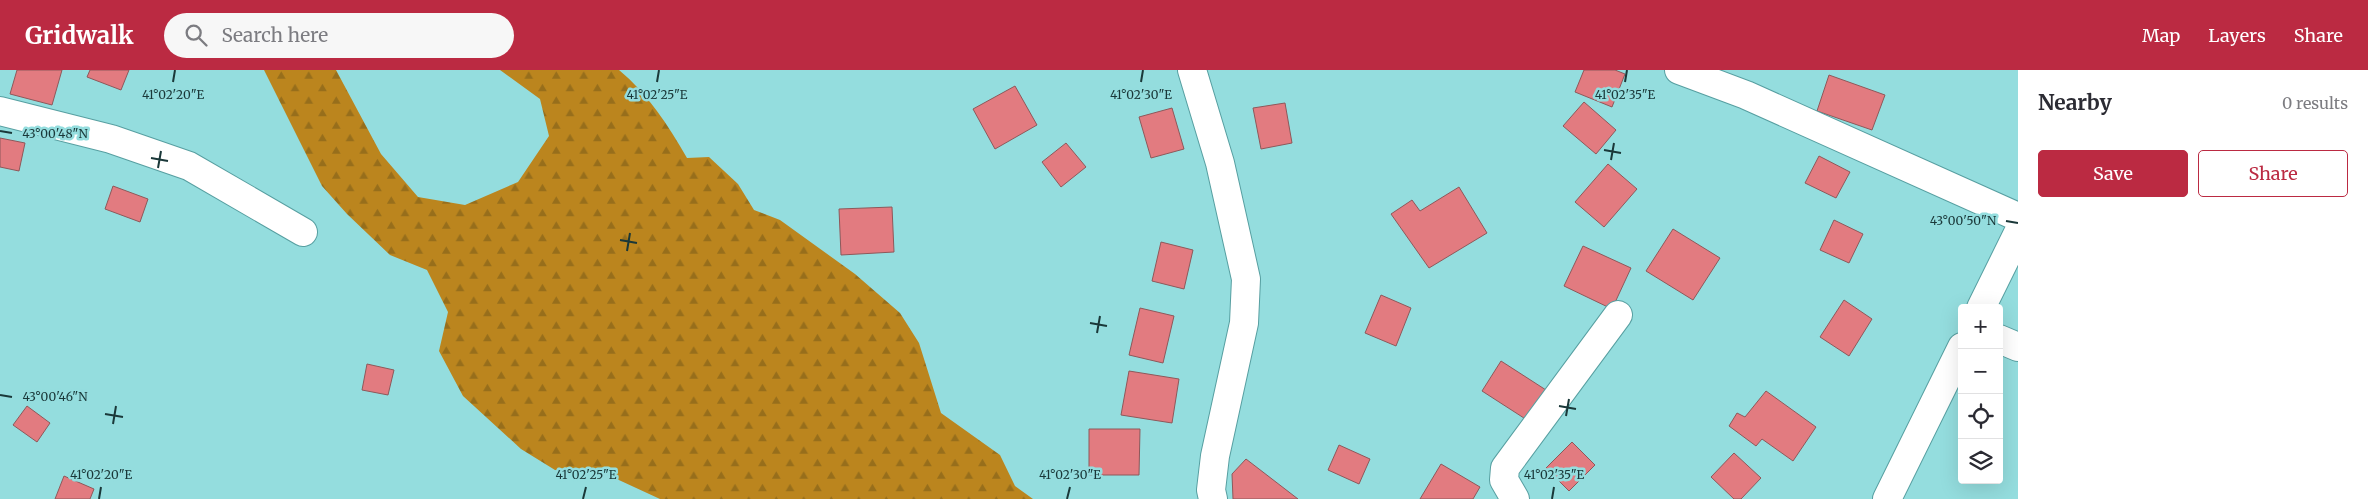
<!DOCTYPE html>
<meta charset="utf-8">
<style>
body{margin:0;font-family:Merriweather,serif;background:#f7f7f7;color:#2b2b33}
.controls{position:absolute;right:15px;bottom:15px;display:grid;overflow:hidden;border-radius:5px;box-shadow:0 5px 20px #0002}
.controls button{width:45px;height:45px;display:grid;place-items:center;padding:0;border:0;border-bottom:1px solid #e1e1e2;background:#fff;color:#2b2b33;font:25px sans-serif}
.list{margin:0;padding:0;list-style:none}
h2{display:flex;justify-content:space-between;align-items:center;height:65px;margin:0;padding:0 20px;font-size:21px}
h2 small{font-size:16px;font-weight:400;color:#7c7c81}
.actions{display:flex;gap:10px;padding:15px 20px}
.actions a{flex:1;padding:11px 0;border:1px solid #bb2a42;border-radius:5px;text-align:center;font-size:18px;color:#bb2a42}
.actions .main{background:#bb2a42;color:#fff}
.icon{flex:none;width:28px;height:28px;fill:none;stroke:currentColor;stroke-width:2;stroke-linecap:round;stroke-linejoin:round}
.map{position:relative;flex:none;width:2018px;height:429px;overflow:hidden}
header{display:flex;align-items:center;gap:30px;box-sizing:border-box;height:70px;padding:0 25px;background:#bb2a42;color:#fff}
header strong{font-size:24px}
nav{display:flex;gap:28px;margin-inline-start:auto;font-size:18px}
.search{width:350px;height:45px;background:#f7f7f7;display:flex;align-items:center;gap:12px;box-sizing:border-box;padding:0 18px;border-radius:28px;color:#7c7c81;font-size:19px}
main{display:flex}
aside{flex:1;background:#fff}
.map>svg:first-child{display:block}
.forest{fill:url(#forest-firs)}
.building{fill:#e27b80;stroke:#8e585a}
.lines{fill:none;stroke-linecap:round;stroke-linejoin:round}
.street-casing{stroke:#579fa1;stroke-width:30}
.secondary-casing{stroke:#579fa1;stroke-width:30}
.street{stroke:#fff;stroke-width:28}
.secondary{stroke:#fff;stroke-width:28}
.ticks{fill:none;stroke:#1a3839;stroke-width:2}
.ticks-label{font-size:12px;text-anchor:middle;fill:#1a3839;stroke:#94ddde;stroke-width:5;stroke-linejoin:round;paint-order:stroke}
</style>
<header>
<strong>Gridwalk</strong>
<div class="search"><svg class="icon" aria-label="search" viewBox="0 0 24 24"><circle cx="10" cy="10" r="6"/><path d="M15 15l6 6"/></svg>Search here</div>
<nav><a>Map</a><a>Layers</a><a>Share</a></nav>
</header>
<main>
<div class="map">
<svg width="2018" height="429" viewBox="0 0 2018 429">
<defs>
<pattern id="forest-firs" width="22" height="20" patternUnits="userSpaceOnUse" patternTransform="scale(1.25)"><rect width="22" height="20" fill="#bb851e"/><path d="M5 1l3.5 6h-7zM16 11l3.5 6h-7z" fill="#976e1b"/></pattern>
</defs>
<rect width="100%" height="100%" fill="#94ddde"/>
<path class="forest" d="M 264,0 L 336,0 L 381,84 L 418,127 L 465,135 L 518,112 L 549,66 L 540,29 L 500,0 L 619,0 C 648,24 668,55 687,88 L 709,87 L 738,114 L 754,140 L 780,150 L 855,204 L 900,243 L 919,273 L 941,343 L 1000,385 L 1015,416 L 1033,429 L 660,429 L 608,405 L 555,400 L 521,379 L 463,326 L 439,281 L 448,242 L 427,200 L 390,185 L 347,144 L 322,116 Z"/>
<path class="building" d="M 17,0 L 62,0 L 52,35 L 10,24 Z
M 90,0 L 129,0 L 121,20 L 87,7 Z
M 1584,0 L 1615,0 L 1625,4 L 1612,37 L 1575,22 Z
M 1829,5 L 1885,25 L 1872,60 L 1817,41 Z
M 1015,16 L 1037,55 L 995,79 L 973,39 Z
M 1584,32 L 1616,60 L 1596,84 L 1563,56 Z
M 1285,33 L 1292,73 L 1261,79 L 1253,38 Z
M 1172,38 L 1184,79 L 1151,88 L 1139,47 Z
M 0,68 L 25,73 L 19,101 L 0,97 Z
M 1066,73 L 1086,97 L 1061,117 L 1042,92 Z
M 1819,86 L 1850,102 L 1836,128 L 1805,113 Z
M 1608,94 L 1637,119 L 1604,157 L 1575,132 Z
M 113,116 L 148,129 L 140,152 L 105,139 Z
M 1459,117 L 1487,163 L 1429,198 L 1391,144 L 1412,130 L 1420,141 Z
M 892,137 L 894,182 L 841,185 L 839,139 Z
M 1834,150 L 1863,164 L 1849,193 L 1820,180 Z
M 1673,159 L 1720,188 L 1693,230 L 1646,201 Z
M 1161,172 L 1193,180 L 1184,219 L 1152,211 Z
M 1583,176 L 1631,198 L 1612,239 L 1564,216 Z
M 1381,225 L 1411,238 L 1396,276 L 1365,263 Z
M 1844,230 L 1872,249 L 1849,286 L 1820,267 Z
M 1140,238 L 1174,246 L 1163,293 L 1129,285 Z
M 1501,291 L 1546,320 L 1527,350 L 1482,321 Z
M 367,294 L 394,300 L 388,325 L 362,320 Z
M 1129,301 L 1179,309 L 1172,353 L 1121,345 Z
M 1766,321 L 1816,357 L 1793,391 L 1762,369 L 1756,376 L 1729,356 L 1737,343 L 1745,347 Z
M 27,336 L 50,353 L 37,372 L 13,355 Z
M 1089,359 L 1140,359 L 1139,405 L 1089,405 Z
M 1572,372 L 1595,395 L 1569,421 L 1546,398 Z
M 1339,375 L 1370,389 L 1359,414 L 1328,400 Z
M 1734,383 L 1761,408 L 1741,429 L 1734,429 L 1711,407 Z
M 1246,389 L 1298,429 L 1233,429 L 1232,404 Z
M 1441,394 L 1480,417 L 1473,429 L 1420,429 Z
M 64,406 L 94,419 L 90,429 L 55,429 Z"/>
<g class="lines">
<defs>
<path id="street" d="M 1192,0 L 1220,93 L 1246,209 L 1244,253 L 1215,386 L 1211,420 L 1213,429
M 1679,0 L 1746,25 L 2018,147
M 0,41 L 111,69 L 189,96 L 303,162
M 1999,269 L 2018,277
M 1515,429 L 1504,410 L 1505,398 L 1618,245"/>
<path id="secondary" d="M 1981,238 L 2018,163
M 1887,429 L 1962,277"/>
</defs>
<use href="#street" class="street-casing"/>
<use href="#secondary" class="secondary-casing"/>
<use href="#street" class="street"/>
<use href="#secondary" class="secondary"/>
</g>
<path class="ticks" d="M 173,12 L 175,0M 657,12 L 659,0M 1141,12 L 1143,0M 1625,12 L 1627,0M 0,61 L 12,63M 1604,80 L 1621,83M 151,88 L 168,91M 1611,90 L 1614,73M 158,98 L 161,81M 2006,151 L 2018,153M 620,170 L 637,173M 627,181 L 630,163M 1090,253 L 1107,256M 1097,263 L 1100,246M 0,325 L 12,327M 1559,336 L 1576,339M 105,344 L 123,347M 1566,346 L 1569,329M 113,354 L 116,336M 99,429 L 101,417M 583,429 L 586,417M 1067,429 L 1070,417M 1552,429 L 1554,417"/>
<g class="ticks-label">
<text x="173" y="29">41°02'20"E</text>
<text x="657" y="29">41°02'25"E</text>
<text x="1141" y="29">41°02'30"E</text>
<text x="1625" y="29">41°02'35"E</text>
<text x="55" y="68">43°00'48"N</text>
<text x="1963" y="155">43°00'50"N</text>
<text x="55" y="331">43°00'46"N</text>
<text x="101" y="409">41°02'20"E</text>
<text x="586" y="409">41°02'25"E</text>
<text x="1070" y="409">41°02'30"E</text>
<text x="1554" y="409">41°02'35"E</text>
</g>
</svg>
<div class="controls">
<button>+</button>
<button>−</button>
<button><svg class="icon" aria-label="locate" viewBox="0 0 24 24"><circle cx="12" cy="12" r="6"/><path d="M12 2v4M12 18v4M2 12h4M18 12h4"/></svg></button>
<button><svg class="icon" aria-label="layers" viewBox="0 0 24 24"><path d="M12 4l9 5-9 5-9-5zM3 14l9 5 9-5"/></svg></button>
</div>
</div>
<aside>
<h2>Nearby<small>0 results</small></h2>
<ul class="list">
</ul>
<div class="actions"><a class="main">Save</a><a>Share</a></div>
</aside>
</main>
